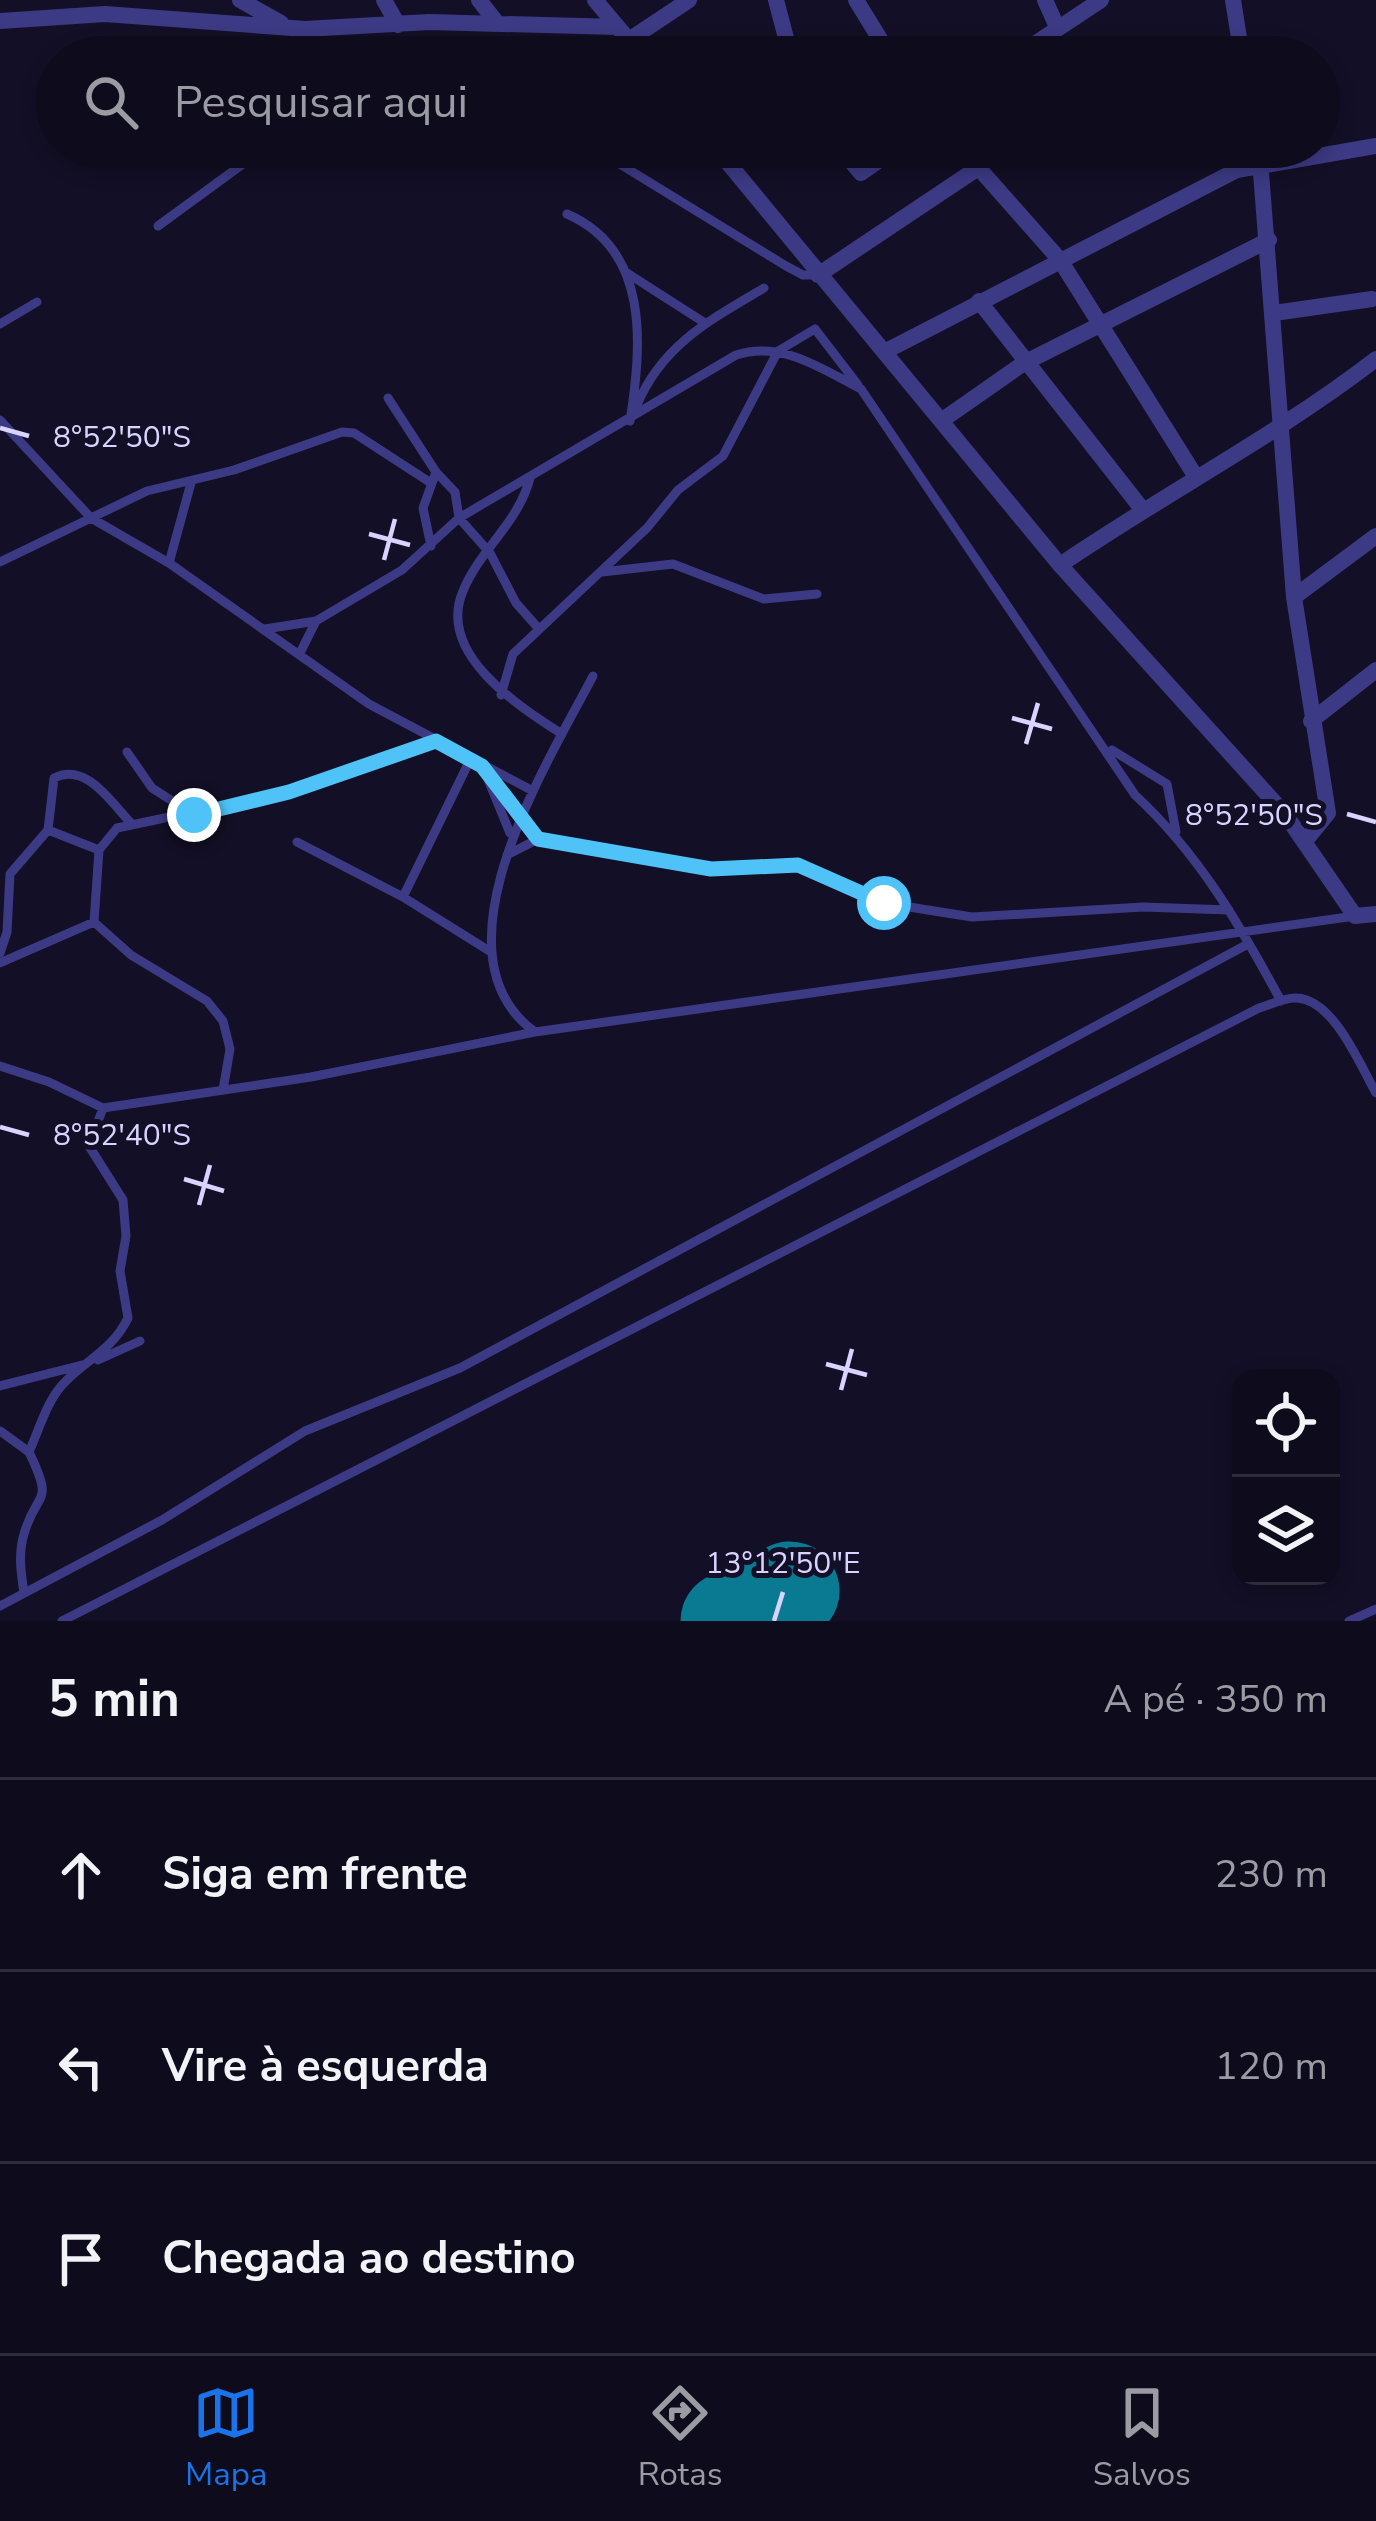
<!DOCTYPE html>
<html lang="pt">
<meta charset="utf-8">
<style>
body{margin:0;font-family:"Nunito Sans",sans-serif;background:#171425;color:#f1f3f6}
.controls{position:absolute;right:36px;bottom:36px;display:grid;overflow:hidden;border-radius:24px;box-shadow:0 6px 18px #0003}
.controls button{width:108px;height:108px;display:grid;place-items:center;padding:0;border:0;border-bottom:3px solid #2e2b3b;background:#0e0b1c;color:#f1f3f6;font:60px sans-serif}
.stop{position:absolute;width:36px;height:36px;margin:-27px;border:9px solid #4fc3f7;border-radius:50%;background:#fff}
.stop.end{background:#4fc3f7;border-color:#fff;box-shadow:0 3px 12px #0008}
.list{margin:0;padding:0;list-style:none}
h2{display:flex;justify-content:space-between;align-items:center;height:156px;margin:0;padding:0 48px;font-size:51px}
h2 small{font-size:39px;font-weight:400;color:#9b9ba3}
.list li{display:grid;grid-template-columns:78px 1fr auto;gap:36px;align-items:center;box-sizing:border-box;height:192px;padding:0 48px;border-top:3px solid #2e2b3b}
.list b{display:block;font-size:45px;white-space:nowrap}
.list em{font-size:39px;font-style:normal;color:#9b9ba3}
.icon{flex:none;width:66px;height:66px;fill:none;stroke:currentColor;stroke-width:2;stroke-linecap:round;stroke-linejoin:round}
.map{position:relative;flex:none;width:1376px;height:1621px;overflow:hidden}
.search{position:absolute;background:#0e0b1c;box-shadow:0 6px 18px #0003;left:36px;right:36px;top:36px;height:132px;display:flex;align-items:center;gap:30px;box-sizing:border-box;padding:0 42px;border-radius:66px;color:#9b9ba3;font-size:45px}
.sheet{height:732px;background:#0e0b1c}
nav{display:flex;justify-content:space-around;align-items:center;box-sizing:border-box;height:168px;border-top:3px solid #2e2b3b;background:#0e0b1c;font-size:33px;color:#9b9ba3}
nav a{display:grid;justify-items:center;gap:6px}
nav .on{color:#1a73e8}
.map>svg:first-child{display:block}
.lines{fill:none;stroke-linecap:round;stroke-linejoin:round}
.runway{stroke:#0a7a92;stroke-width:99}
.lane{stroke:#3d3a85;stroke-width:9}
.street{stroke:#3d3a85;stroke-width:16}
.route{stroke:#4fc3f7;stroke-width:15}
.ticks{fill:none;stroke:#d9d4ff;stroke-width:4.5}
.ticks-label{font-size:30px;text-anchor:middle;fill:#d9d4ff;stroke:#130f26;stroke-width:10;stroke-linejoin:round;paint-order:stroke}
</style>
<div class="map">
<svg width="1376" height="1621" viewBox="0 0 1376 1621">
<rect width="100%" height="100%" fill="#130f26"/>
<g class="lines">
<path class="runway" d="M 730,1621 L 790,1591"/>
<path class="lane" d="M 305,29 L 307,57
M 592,147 L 786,266 L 803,275 L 818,275
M 567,214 C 650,250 642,345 630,421
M 158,226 L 266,147
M 627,273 L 705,323
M 0,324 L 37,302
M 388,398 L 436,472 L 423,508 L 431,546
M 637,405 C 662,345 710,320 764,288
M 0,420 L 91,518 L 147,491 L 234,470 L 342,432 L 354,433 L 431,483
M 436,472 L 455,492 L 459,518 L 490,553 L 516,603 L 539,629
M 530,478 C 518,524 480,549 463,591 C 436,654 520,707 562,734
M 0,562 L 91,518 L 169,563 L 369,704 L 533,791
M 169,563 L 191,483
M 602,572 L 673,564 L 764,599 L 817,594
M 265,629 L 316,621 L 402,570 L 459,518 L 736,355 C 781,340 822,369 861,389 L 1135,795 C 1199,854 1240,925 1281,1001
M 300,653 L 316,621
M 501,695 L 513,654 L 647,528 L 678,490 L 723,456 L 778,351 L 815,329 L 858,385
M 1112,750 L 1167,784 L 1176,832
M 127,752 L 152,788 L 194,815
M 486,770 L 538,839
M 487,777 L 510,833
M 48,830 L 99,850
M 297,842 L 403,897 L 491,952
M 507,855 L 538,839 L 711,869 L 798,865 L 884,903 L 972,917 L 1143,907 L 1229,910
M 403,897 L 470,760
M 94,922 L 131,955 L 207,1001 L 223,1021 L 230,1049 L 223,1090
M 0,953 L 7,932 L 10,874 L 48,830 L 54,778 C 86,762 110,801 130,822
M 0,963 L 94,922 L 99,850 L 117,828 L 289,792 L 435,741
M 535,1032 C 427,954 548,762 593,676
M 0,1066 L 49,1082 L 103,1108 L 311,1077 L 535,1032 L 1355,916
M 98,1360 L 140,1341
M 0,1386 L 82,1365
M 0,1431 L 29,1452
M 24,1593 C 21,1573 18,1554 24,1534 C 37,1489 55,1506 29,1452 C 40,1428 47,1399 66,1381 C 88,1359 113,1349 128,1318 L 120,1271 L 126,1236 L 123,1200 L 89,1146 L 103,1108
M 0,1606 L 162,1520 L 305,1431 L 460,1368 L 1248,944
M 62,1621 L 1259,1008 C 1270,1005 1285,997 1297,998 C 1334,1000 1360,1065 1376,1093
M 1349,1621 L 1376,1609"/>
<path class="street" d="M 240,0 L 281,23
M 384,0 L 398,25
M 479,0 L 497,23
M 595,0 L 643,57
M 776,0 L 791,57
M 856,0 L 891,57
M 1045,0 L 1057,27
M 1233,0 L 1242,57
M 0,21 L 105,14 L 305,29 L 429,22 L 618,27
M 629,40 L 689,0
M 1015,57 L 1101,0
M 715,147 L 1060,565 L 1285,814 L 1355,916 L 1376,914
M 839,147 L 861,173 L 898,147
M 960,147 L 1060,260 L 1196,477
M 1259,147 L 1294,597 L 1328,813 L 1306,840
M 818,275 L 978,168
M 979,301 L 1142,509
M 1274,313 L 1372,299
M 884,352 L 1237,170 L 1376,146
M 941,421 L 1024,363 L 1269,240
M 1060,565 C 1164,494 1276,436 1376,359
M 1294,597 L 1376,536
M 1311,721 L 1376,670"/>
</g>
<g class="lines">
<path class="route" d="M 194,815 L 289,792 L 436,741 L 482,766 L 538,839 L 711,869 L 798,865 L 884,903"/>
</g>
<path class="ticks" d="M 0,428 L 29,436M 369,534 L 410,545M 384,560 L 395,519M 1012,718 L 1052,729M 1026,744 L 1038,703M 1347,814 L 1376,822M 0,1127 L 29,1135M 184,1179 L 224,1191M 199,1205 L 210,1165M 826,1364 L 867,1375M 841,1390 L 852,1349M 774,1621 L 783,1592"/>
<g class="ticks-label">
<text x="122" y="447">8°52'50"S</text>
<text x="1254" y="825">8°52'50"S</text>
<text x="122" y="1145">8°52'40"S</text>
<text x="783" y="1573">13°12'50"E</text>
</g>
</svg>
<div class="controls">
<button><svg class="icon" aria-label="locate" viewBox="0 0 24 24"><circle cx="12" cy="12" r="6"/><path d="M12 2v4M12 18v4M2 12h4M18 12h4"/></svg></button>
<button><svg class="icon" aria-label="layers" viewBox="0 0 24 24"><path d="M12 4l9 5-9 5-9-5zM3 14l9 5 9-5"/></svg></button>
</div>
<div class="stop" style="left:884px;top:903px"></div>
<div class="stop end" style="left:194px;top:815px"></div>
<div class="search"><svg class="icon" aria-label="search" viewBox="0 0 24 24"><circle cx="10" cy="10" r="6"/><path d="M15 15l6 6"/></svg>Pesquisar aqui</div>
</div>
<section class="sheet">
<h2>5 min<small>A pé · 350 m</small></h2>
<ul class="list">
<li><svg class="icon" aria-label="ahead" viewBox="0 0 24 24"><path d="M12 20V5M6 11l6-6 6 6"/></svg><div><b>Siga em frente</b></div><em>230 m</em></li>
<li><svg class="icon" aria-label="left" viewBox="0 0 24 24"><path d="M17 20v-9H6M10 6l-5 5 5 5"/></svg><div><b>Vire à esquerda</b></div><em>120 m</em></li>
<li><svg class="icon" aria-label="arrive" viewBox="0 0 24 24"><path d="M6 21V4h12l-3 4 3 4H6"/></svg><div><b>Chegada ao destino</b></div></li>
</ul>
</section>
<nav>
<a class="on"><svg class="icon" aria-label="map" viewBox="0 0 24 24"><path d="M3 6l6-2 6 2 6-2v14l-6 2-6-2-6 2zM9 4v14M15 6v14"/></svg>Mapa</a>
<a><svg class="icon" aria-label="directions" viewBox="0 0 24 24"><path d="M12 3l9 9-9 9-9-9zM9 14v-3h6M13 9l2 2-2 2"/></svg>Rotas</a>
<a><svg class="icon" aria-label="saved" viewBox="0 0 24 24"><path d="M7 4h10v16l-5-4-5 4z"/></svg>Salvos</a>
</nav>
